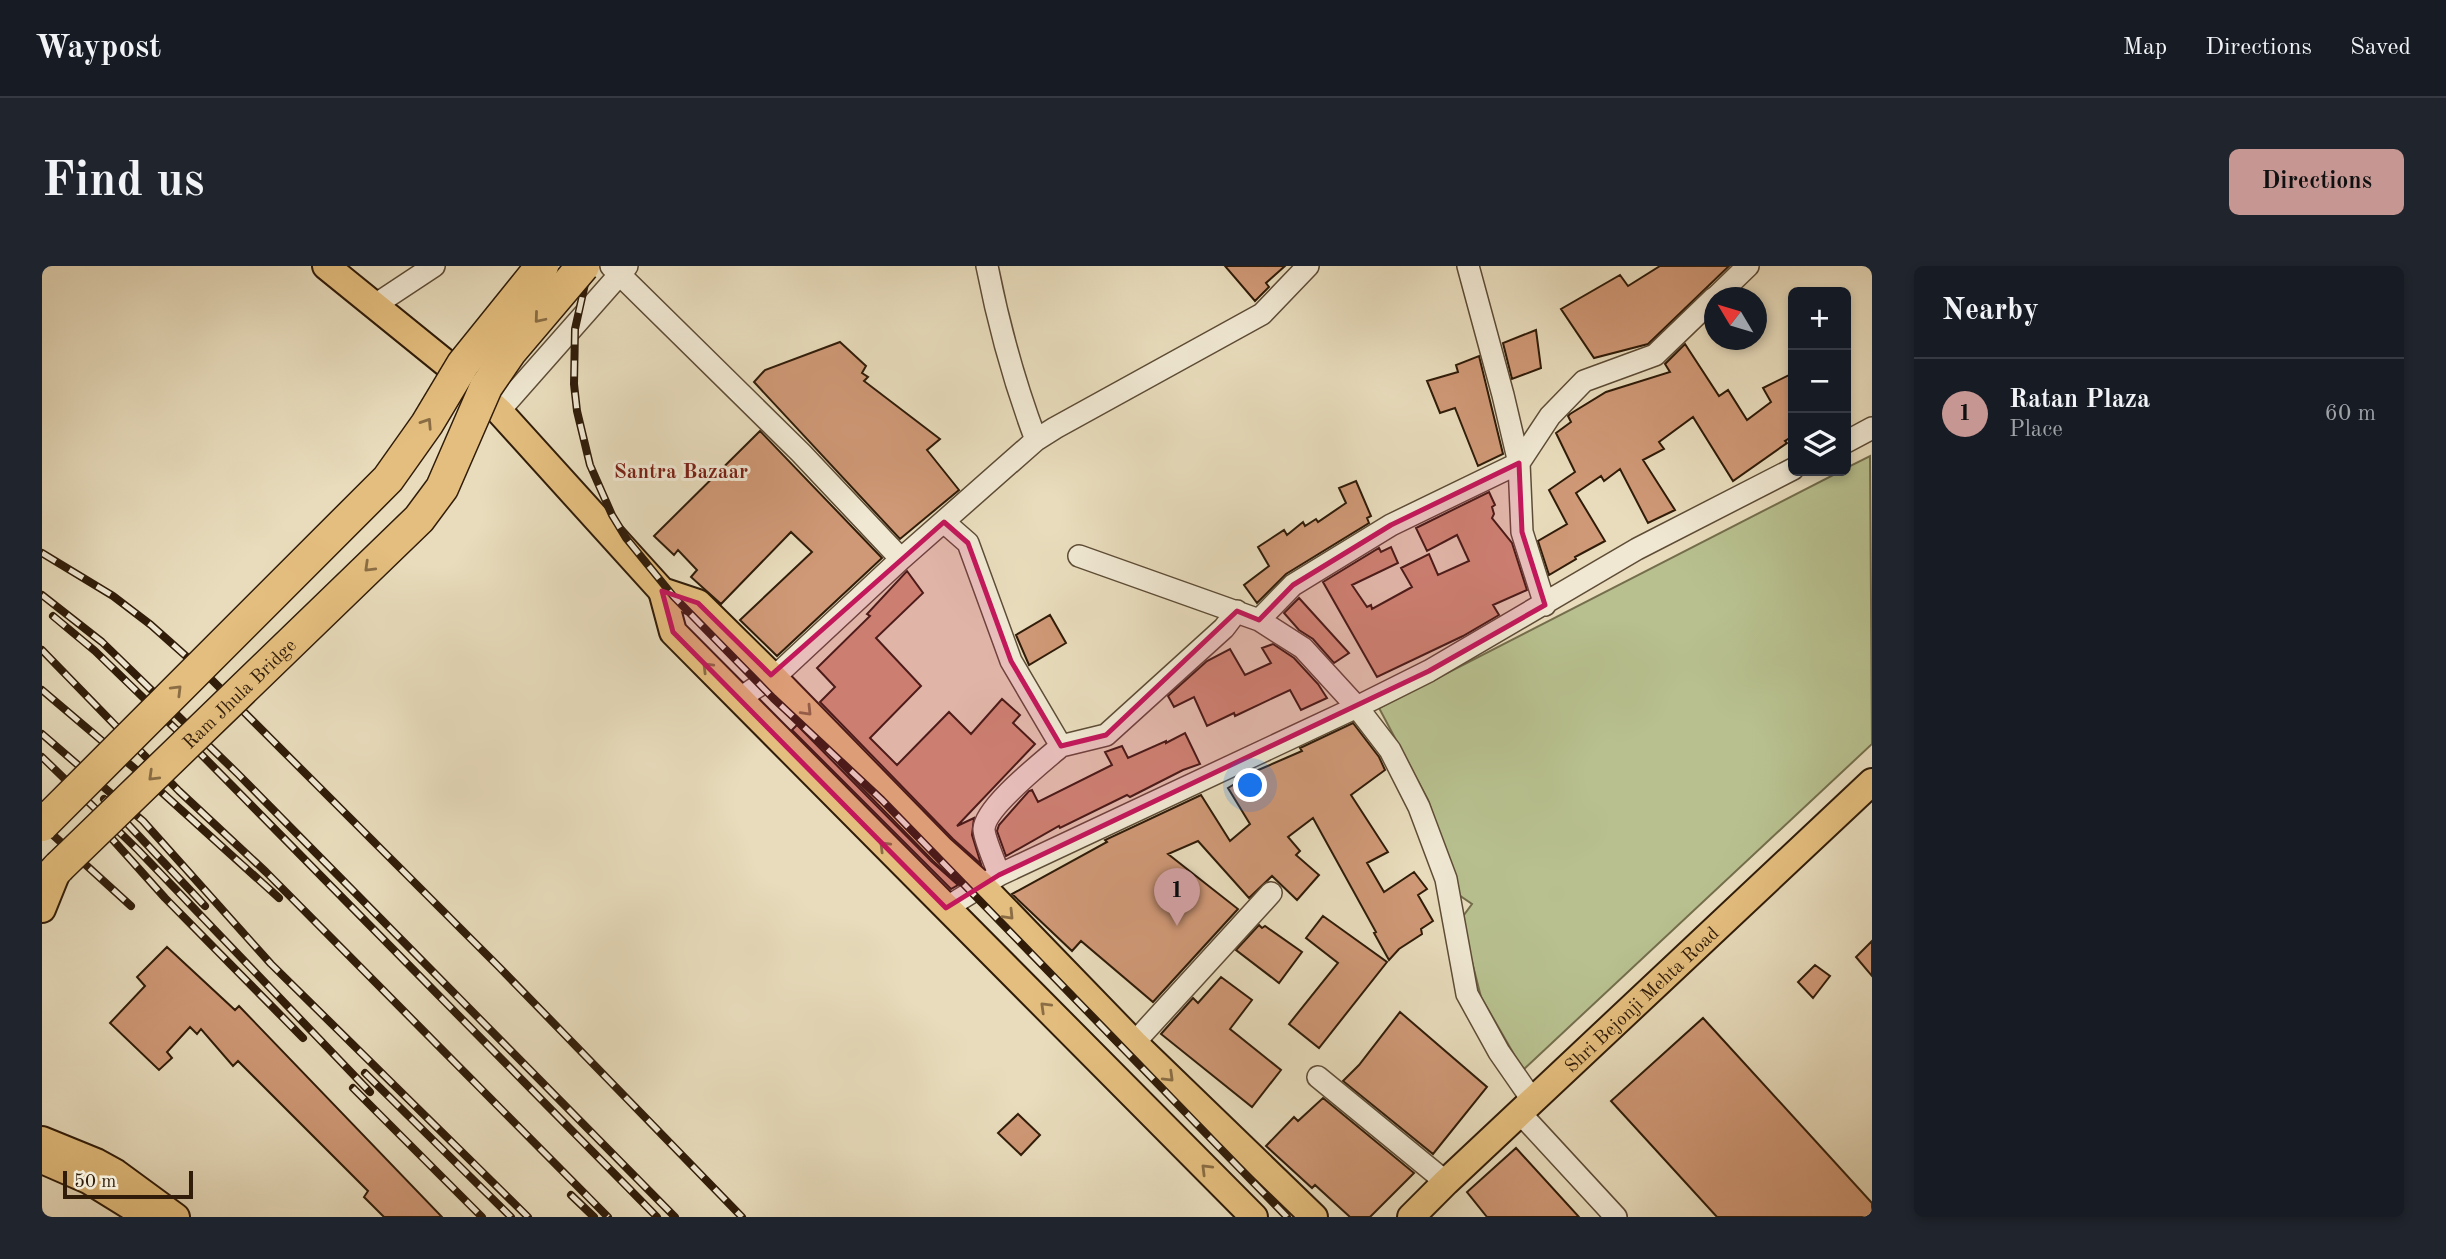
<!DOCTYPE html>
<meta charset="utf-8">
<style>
body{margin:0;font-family:"Old Standard TT",serif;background:#20242c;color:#f1f3f6}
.controls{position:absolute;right:21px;top:21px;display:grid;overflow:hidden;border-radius:10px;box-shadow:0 4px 10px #0003}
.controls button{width:63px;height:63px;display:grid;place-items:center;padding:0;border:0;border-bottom:2px solid #363941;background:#171b24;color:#f1f3f6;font:35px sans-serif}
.compass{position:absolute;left:1662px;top:21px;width:63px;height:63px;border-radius:50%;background:#171b24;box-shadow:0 4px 10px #0003;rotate:308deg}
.scale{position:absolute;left:21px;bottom:18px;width:130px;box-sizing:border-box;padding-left:7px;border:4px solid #301c09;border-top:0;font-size:19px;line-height:24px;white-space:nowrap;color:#301c09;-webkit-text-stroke:5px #f0e8d3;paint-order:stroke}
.you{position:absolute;left:1209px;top:520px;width:24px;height:24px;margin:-18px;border:5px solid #fff;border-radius:50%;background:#1a73e8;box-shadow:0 0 0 10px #1a73e833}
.badge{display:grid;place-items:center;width:46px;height:46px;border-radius:50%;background:#c59692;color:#111;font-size:23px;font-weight:700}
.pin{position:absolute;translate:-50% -58px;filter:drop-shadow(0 2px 4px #0008)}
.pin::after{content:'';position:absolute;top:37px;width:24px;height:21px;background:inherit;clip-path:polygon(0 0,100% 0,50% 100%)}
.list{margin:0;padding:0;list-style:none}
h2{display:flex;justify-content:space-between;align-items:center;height:91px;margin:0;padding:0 28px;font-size:30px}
h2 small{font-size:23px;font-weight:400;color:#9ea1a6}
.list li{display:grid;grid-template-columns:46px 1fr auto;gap:21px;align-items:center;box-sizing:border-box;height:112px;padding:0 28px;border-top:2px solid #363941}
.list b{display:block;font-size:26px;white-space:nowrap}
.list p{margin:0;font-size:23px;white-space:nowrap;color:#9ea1a6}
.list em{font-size:23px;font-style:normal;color:#9ea1a6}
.icon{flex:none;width:38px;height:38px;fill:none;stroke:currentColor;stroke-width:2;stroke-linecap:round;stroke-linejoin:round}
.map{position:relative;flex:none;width:1830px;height:951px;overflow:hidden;border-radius:10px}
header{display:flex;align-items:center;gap:42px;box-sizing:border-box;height:98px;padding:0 35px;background:#171b24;border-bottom:2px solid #363941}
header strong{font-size:33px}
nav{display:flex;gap:38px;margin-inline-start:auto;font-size:24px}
.intro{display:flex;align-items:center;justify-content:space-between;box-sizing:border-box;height:168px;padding:0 42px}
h1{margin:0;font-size:49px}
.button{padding:18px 32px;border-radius:10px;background:#c59692;color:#111;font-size:24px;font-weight:700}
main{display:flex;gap:42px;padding:0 42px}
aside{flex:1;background:#171b24;border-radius:10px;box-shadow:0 4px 10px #0003}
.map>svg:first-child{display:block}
.green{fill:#b8c08f;stroke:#746e4c;stroke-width:2}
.building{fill:#cf9876;stroke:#301c09;stroke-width:2}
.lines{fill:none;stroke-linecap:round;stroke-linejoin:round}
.minor-casing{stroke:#5e4c36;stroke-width:24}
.major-casing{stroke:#301c09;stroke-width:30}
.highway-casing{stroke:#301c09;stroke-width:35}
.minor{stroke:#f0e8d3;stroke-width:21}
.major{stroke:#e4be7e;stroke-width:26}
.highway{stroke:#e4be7e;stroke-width:32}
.rail-casing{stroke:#301c09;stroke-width:8}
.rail{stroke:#f0e8d3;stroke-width:5;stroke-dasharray:16;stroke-linecap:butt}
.highway-bridge-casing{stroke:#301c09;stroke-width:35;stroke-linecap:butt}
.highway-bridge{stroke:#e4be7e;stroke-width:32}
.oneway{stroke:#8a6d44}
.marked{fill:#c2185b;fill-opacity:0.2;stroke:#c2185b;stroke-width:5;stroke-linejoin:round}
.labels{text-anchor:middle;stroke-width:6;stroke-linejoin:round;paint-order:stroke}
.street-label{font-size:19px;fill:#301c09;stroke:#f0e8d3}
.neighbourhood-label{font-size:21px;font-weight:bold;fill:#7a1f14;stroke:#f0e8d3}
</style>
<header>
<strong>Waypost</strong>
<nav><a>Map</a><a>Directions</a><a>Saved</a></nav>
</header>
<div class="intro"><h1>Find us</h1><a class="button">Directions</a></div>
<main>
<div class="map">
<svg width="1830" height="951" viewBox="0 0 1830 951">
<rect width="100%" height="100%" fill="#e8dcbc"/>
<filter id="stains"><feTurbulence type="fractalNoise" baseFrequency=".00286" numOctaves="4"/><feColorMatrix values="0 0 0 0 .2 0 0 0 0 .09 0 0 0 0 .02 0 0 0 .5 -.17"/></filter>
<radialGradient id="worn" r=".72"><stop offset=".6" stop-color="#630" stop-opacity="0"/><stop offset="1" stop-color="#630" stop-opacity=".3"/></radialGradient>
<path class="green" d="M 1828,190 L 1830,478 L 1481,804 L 1439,731 L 1419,653 L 1430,638 L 1417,629 L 1386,534 L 1337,442 L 1799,205 L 1804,205 L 1804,202 Z"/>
<path class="building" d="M 1183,0 L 1243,0 L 1224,17 L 1227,21 L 1213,35 Z
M 1618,0 L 1687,0 L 1606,78 L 1552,92 L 1519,43 L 1578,9 L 1586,20 Z
M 1494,64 L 1499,102 L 1470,113 L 1461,77 Z
M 798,76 L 824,100 L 820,107 L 826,111 L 822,115 L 898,173 L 885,184 L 917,224 L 858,273 L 712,116 L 723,104 Z
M 1643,78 L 1677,130 L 1686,124 L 1705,154 L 1729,136 L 1721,122 L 1751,107 L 1751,170 L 1743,175 L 1745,177 L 1691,215 L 1651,151 L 1617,176 L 1622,183 L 1601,194 L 1633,244 L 1606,257 L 1578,203 L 1562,215 L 1559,210 L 1534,227 L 1563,275 L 1533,291 L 1534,293 L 1507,309 L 1496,275 L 1525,258 L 1507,224 L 1533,206 L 1514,167 L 1529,156 L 1526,150 L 1528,148 L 1564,126 L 1628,106 L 1623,98 Z
M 1437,90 L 1461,188 L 1436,200 L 1413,142 L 1398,147 L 1385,115 L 1416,106 L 1414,99 Z
M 718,165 L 840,292 L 735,390 L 698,354 L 770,286 L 749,266 L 679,338 L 649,311 L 655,304 L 636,284 L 632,289 L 612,270 Z
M 1314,215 L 1329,250 L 1325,252 L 1327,257 L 1244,308 L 1215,337 L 1202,319 L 1227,300 L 1216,281 L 1242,264 L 1245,269 L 1261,256 L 1263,260 L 1274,253 L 1276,256 L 1304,237 L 1297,222 Z
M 1447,226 L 1453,239 L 1450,241 L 1452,248 L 1450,252 L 1470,277 L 1485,324 L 1451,339 L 1457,349 L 1421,370 L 1335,411 L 1281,316 L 1337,282 L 1339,286 L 1349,281 L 1356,297 L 1310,319 L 1325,341 L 1329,339 L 1330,343 L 1370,321 L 1359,302 L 1387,288 L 1396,309 L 1427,295 L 1415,269 L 1385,285 L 1374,262 Z
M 865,305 L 881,327 L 834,372 L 879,420 L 828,472 L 855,499 L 907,446 L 929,468 L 960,433 L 978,449 L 971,457 L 993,478 L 915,560 L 932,552 L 930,569 L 939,598 L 911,573 L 778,436 L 793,421 L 775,402 L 828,350 L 825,348 Z
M 1257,332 L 1307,387 L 1292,397 L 1271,373 L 1257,364 L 1242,347 Z
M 1008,349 L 1024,377 L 987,399 L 974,369 Z
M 1231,378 L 1252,392 L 1276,418 L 1285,432 L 1259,444 L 1248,424 L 1193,450 L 1192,447 L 1165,460 L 1152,431 L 1132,441 L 1126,430 L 1165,395 L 1188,383 L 1203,409 L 1229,397 L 1220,382 Z
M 1311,457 L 1337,491 L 1343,504 L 1309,529 L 1346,586 L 1325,597 L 1342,626 L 1372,606 L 1385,623 L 1376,629 L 1391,655 L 1379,663 L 1380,668 L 1357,683 L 1347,694 L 1332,667 L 1334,666 L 1271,552 L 1246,571 L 1258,585 L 1254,589 L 1277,609 L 1255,634 L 1230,610 L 1207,632 L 1156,575 L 1126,588 L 1196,643 L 1111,736 L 1039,675 L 1030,685 L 970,628 L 1065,576 L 1063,574 L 1159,529 L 1188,575 L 1208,558 L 1186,522 L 1214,505 L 1260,485 L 1258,482 Z
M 755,459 L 889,595 L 916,619 L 909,623 L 750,464 Z
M 1143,467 L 1158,498 L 1141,504 L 1088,531 L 1085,529 L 1018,562 L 1017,560 L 964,590 L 955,565 L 957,559 L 987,525 L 990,524 L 996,536 L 1070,499 L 1063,486 L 1080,480 L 1086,492 L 1124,475 L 1124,477 Z
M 1281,650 L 1345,696 L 1277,782 L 1247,758 L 1296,697 L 1264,672 Z
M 1217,659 L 1220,662 L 1223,660 L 1260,686 L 1237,717 L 1194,684 Z
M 1830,675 L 1830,710 L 1814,691 Z
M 125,681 L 193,744 L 197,740 L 400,951 L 342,951 L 322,931 L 326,925 L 196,795 L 191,800 L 159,763 L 155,768 L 148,761 L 125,786 L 130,792 L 117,804 L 68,757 L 103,720 L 95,711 Z
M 1773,699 L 1788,710 L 1771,732 L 1756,716 Z
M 1179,711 L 1210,734 L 1188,763 L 1239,804 L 1210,841 L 1119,768 L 1151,732 L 1156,737 Z
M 1358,746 L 1445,821 L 1391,888 L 1301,815 L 1317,799 Z
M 1661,752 L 1830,937 L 1830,951 L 1675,951 L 1569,835 Z
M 1281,832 L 1372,907 L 1328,951 L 1308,951 L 1273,919 L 1270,922 L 1224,880 L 1252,851 L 1256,855 Z
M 976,848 L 998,869 L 979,889 L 956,867 Z
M 1474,882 L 1537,951 L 1445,951 L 1425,926 Z"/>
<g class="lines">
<defs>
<path id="minor" d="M 569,0 L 759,187 L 859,293
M 945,0 C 957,61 972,116 994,174
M 1426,0 L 1461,129 L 1477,197 L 1480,266 L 1503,339
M 1673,32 L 1706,0
M 333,39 L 392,0
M 457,145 L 585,0
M 1804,176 L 1830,162
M 902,256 L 926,277 L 969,395 L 1019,480 C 1002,495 943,541 942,563 C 942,573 954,598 957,609
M 1037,290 L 1217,354 L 1261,382 L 1315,441 L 1387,405 L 1595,283 L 1751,203
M 1217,354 L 1251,319 L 1349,259 L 1477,197 L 1508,150 L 1542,115 L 1613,89 L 1672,32
M 697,433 L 740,404 L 859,293 L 994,174 L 1013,162 L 1220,48 L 1266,0
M 1019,480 L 1064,469 L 1182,362 L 1195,345
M 904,642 L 957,609 L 1315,441 L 1348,484 L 1377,541 L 1404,613 L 1425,728 L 1457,786 L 1491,835
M 1092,777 L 1229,627
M 1276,811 L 1404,916
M 1478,847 L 1574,951"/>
<g id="major">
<path d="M 284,0 L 411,103 L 457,145 L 620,325 L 656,337 L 729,409 L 900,584 L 939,619 L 1092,777 L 1272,951"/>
<path d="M 620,325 L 631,366 L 1212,951"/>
<path d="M 0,643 L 17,601"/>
<path d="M 0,874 L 54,896 L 74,907 L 134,951"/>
<path d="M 0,894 L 46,914 L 106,951"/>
<path id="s1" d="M 1369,951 L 1404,916 L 1830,516"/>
</g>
<path id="highway" d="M 0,619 L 17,601"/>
</defs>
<use href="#minor" class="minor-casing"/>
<use href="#major" class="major-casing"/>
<use href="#highway" class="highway-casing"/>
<use href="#minor" class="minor"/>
<use href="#major" class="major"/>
<use href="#highway" class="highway"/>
<defs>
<path id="rail" d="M 547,0 L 533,63 L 532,118 L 535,145 L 548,199 L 570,249 L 584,272 L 632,331 L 731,432 L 840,534 L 1245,951
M 0,287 L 71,330 L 109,359 L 163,407 L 457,701 L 700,951
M 0,329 L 60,376 L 196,508 L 633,951
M 11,350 L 53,385 L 146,475 L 615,951
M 0,384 L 137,525 L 224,606 L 566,951
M 0,424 L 105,513 L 237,632
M 0,468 L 101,555 L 229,698 L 486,951
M 0,491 L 96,584 L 328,826
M 62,533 L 163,640
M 0,559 L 89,640
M 63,565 L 123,632 L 261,772
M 323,807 L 469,951
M 311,822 L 440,951
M 529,929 L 552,951"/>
</defs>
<use href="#rail" class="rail-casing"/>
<use href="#rail" class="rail"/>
<defs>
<g id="highway-bridge">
<path d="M 0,559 L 346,213 L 385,158 L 421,98 L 500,0"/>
<path id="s2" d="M 17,601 L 377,253 L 400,222 L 444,121 L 468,86 L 541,0"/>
</g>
</defs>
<use href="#highway-bridge" class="highway-bridge-casing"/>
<use href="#highway-bridge" class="highway-bridge"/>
</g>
<defs><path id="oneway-chevron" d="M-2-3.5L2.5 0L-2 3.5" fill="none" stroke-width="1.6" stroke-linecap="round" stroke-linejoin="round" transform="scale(1.75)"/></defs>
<g class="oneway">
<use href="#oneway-chevron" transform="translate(497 52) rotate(130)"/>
<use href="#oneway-chevron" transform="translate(385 157) rotate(-57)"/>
<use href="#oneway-chevron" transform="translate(327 301) rotate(136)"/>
<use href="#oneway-chevron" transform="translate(665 401) rotate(-135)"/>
<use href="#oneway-chevron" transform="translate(135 424) rotate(-45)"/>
<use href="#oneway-chevron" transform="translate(765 445) rotate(46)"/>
<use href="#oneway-chevron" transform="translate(111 510) rotate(136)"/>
<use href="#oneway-chevron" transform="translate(842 580) rotate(-135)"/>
<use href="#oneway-chevron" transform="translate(967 649) rotate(46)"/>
<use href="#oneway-chevron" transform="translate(1003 741) rotate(-136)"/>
<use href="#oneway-chevron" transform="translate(1127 811) rotate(44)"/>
<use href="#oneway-chevron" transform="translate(1164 903) rotate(-135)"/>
</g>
<path class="marked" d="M 1477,197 L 1480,266 L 1503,339 L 1387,405 L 957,609 L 904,642 L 631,366 L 620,325 L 656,337 L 729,409 L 902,256 L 926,277 L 969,395 L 1019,480 L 1064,469 L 1195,345 L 1217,354 L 1251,319 L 1349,259 Z"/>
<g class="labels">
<g class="street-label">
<text dy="7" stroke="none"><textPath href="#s2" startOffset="250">Ram Jhula Bridge</textPath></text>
<text dy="7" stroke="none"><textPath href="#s1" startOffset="317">Shri Bejonji Mehta Road</textPath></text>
</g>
<g class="neighbourhood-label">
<text x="639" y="212">Santra Bazaar</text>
</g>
</g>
<rect width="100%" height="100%" filter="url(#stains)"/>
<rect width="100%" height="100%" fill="url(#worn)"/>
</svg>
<div class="controls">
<button>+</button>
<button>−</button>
<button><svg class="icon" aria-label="layers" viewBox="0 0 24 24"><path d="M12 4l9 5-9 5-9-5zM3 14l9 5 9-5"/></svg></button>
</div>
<svg class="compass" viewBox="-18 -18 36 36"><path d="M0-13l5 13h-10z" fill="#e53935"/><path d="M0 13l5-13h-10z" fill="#9ea1a6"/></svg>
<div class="scale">50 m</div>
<div class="you"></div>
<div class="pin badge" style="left:1135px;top:660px">1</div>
</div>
<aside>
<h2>Nearby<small></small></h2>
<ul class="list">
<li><span class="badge">1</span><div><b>Ratan Plaza</b><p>Place</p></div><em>60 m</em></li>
</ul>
</aside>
</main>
